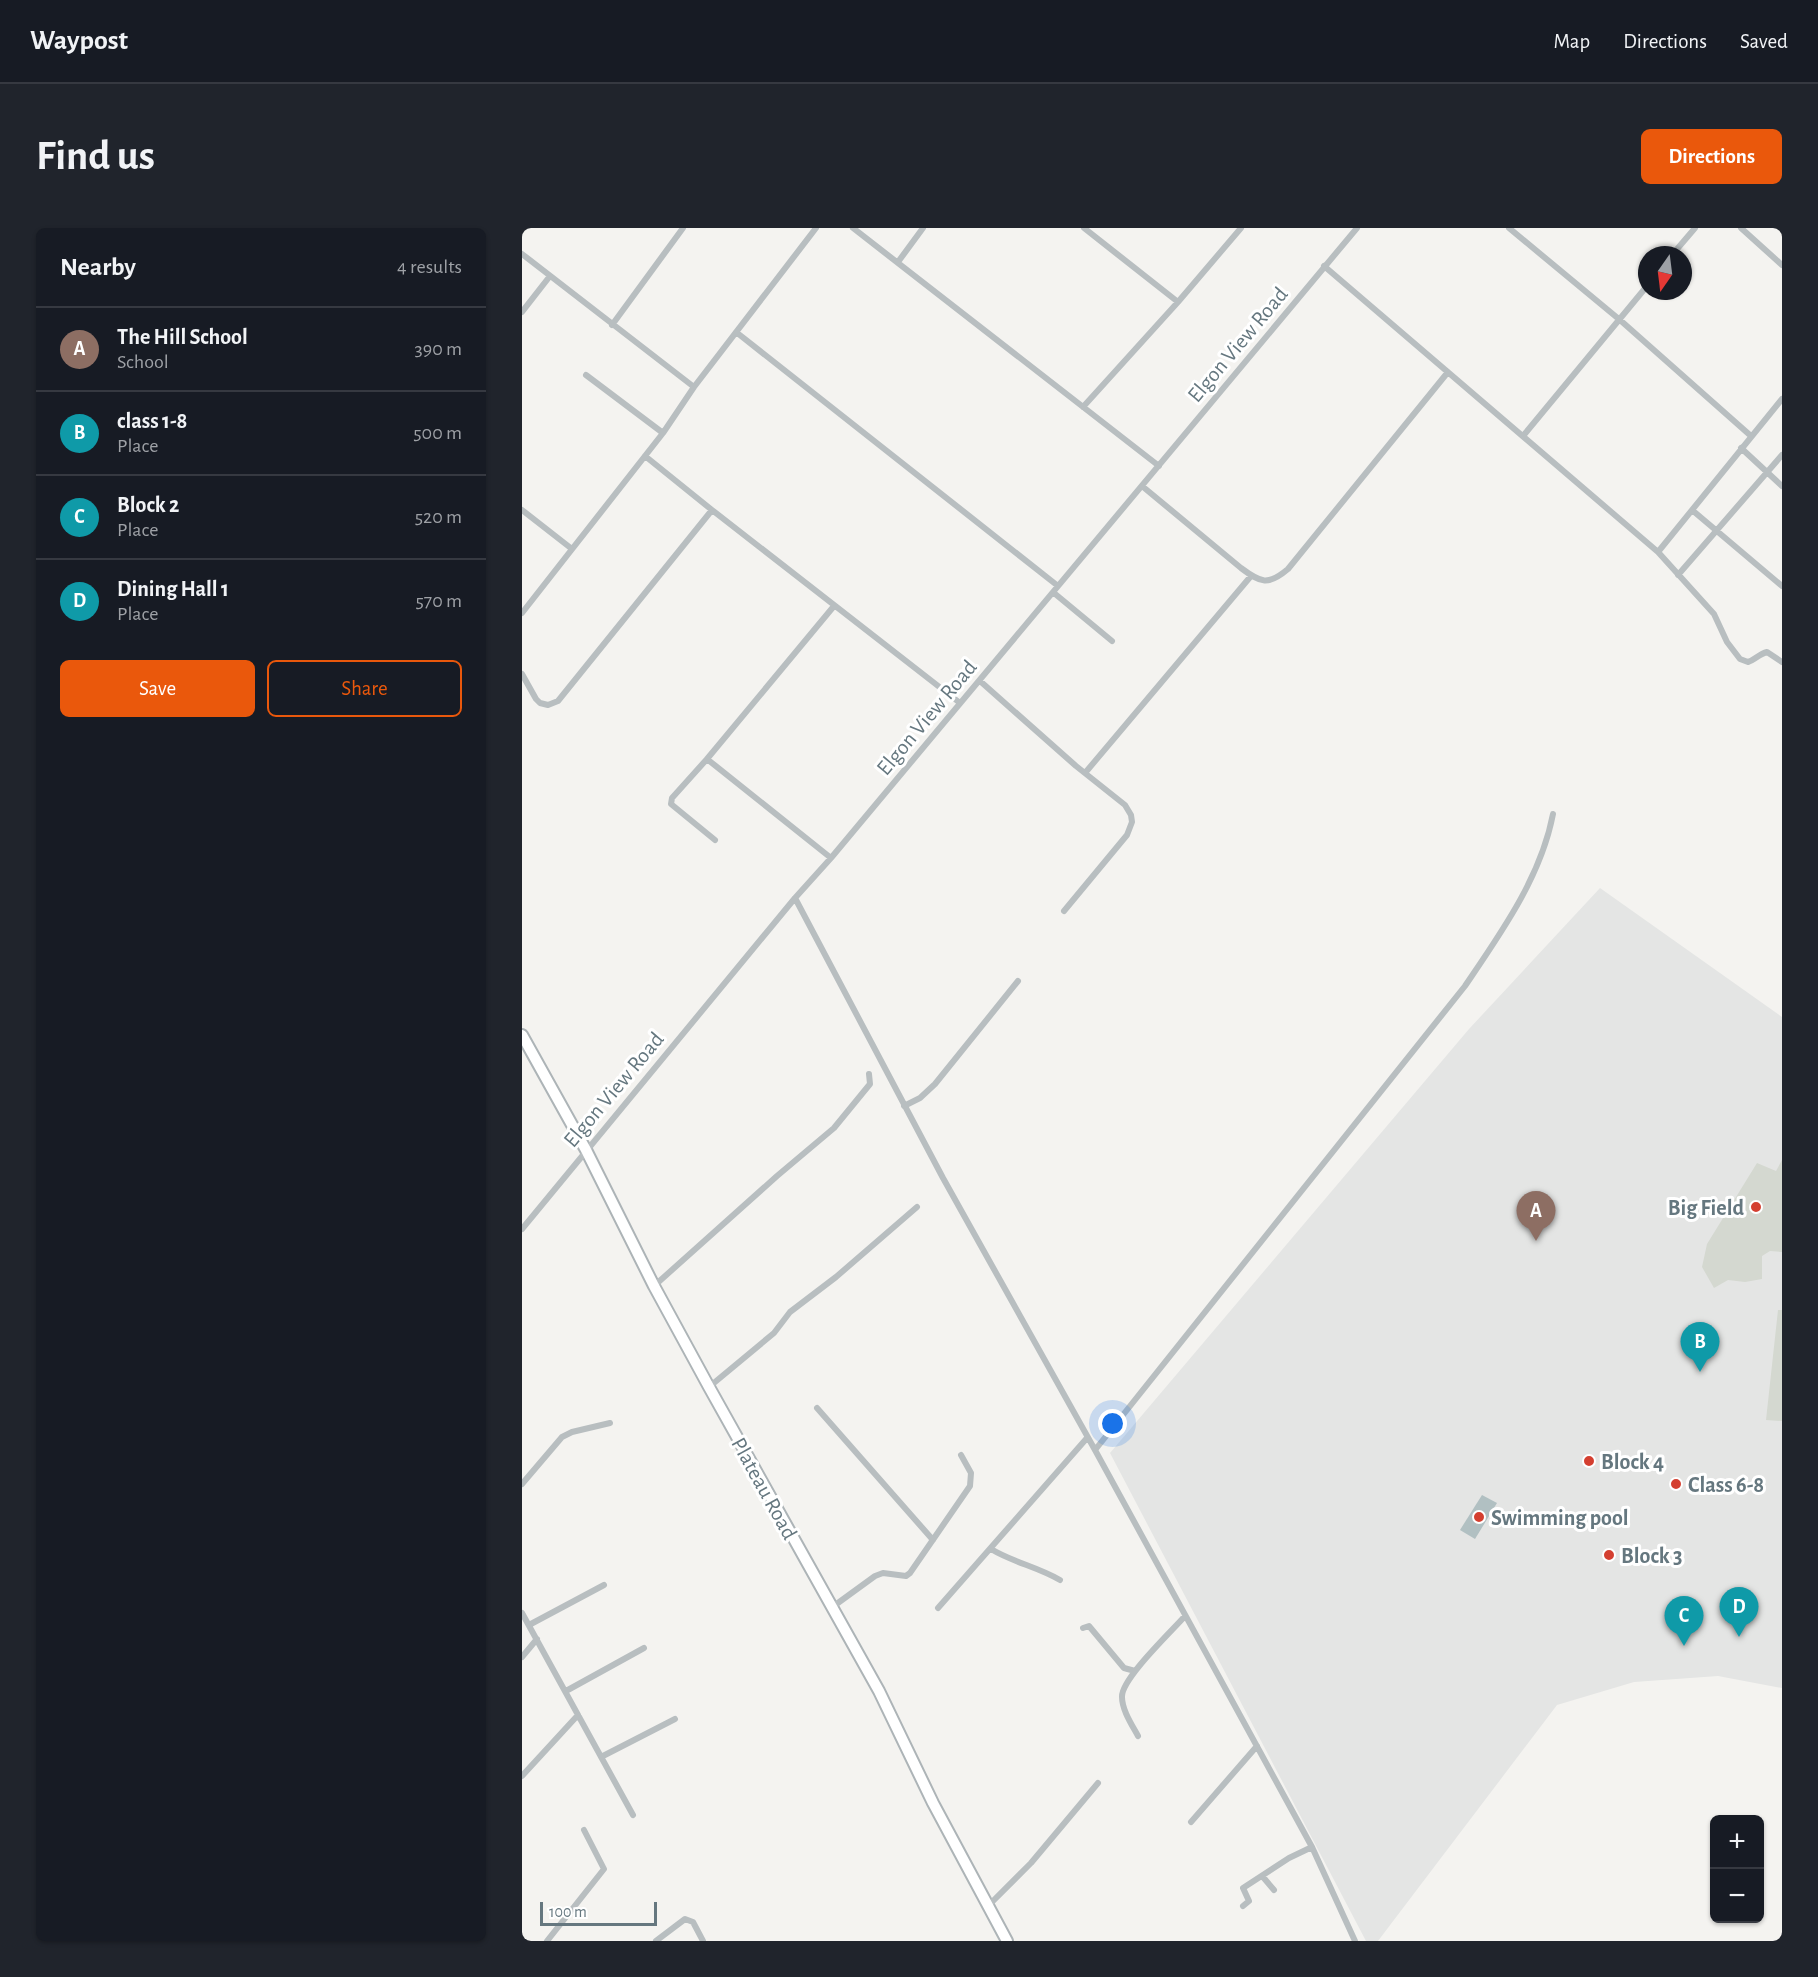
<!DOCTYPE html>
<meta charset="utf-8">
<style>
body{margin:0;font-family:"Alegreya Sans",sans-serif;background:#20242c;color:#f1f3f6}
.controls{position:absolute;right:18px;bottom:18px;display:grid;overflow:hidden;border-radius:9px;box-shadow:0 2px 4px #0004}
.controls button{width:54px;height:54px;display:grid;place-items:center;padding:0;border:0;border-bottom:2px solid #363941;background:#171b24;color:#f1f3f6;font:30px sans-serif}
.compass{position:absolute;left:1116px;top:18px;width:54px;height:54px;border-radius:50%;background:#171b24;box-shadow:0 2px 4px #0004;rotate:194deg}
.scale{position:absolute;left:18px;bottom:15px;width:117px;box-sizing:border-box;padding-left:6px;border:3px solid #65777f;border-top:0;font-size:16px;line-height:21px;white-space:nowrap;color:#65777f;-webkit-text-stroke:4px #fff;paint-order:stroke}
.you{position:absolute;left:591px;top:1196px;width:21px;height:21px;margin:-15px;border:4px solid #fff;border-radius:50%;background:#1a73e8;box-shadow:0 0 0 9px #1a73e833}
.badge{display:grid;place-items:center;width:39px;height:39px;border-radius:50%;background:#ea580c;color:#fff;font-size:20px;font-weight:700}
.pin{position:absolute;translate:-50% -50px;filter:drop-shadow(0 2px 3px #0008)}
.pin::after{content:'';position:absolute;top:32px;width:21px;height:18px;background:inherit;clip-path:polygon(0 0,100% 0,50% 100%)}
.list{margin:0;padding:0;list-style:none}
h2{display:flex;justify-content:space-between;align-items:center;height:78px;margin:0;padding:0 24px;font-size:26px}
h2 small{font-size:20px;font-weight:400;color:#9ea1a6}
.list li{display:grid;grid-template-columns:39px 1fr auto;gap:18px;align-items:center;box-sizing:border-box;height:84px;padding:0 24px;border-top:2px solid #363941}
.list b{display:block;font-size:22px;white-space:nowrap}
.list p{margin:0;font-size:20px;white-space:nowrap;color:#9ea1a6}
.list em{font-size:20px;font-style:normal;color:#9ea1a6}
.actions{display:flex;gap:12px;padding:18px 24px}
.actions a{flex:1;padding:14px 0;border:2px solid #ea580c;border-radius:9px;text-align:center;font-size:21px;color:#ea580c}
.actions .main{background:#ea580c;color:#fff}
.map{position:relative;flex:none;width:1260px;height:1713px;overflow:hidden;border-radius:9px}
header{display:flex;align-items:center;gap:36px;box-sizing:border-box;height:84px;padding:0 30px;background:#171b24;border-bottom:2px solid #363941}
header strong{font-size:28px}
nav{display:flex;gap:33px;margin-inline-start:auto;font-size:21px}
.intro{display:flex;align-items:center;justify-content:space-between;box-sizing:border-box;height:144px;padding:0 36px}
h1{margin:0;font-size:42px}
.button{padding:15px 27px;border-radius:9px;background:#ea580c;color:#fff;font-size:21px;font-weight:700}
main{display:flex;gap:36px;padding:0 36px}
aside{flex:1;background:#171b24;border-radius:9px;box-shadow:0 2px 4px #0004}
.map>svg:first-child{display:block}
.built{fill:#e4e5e4}
.green{fill:#d4d8d0}
.water{fill:#b1c0c2}
.lines{fill:none;stroke-linecap:round;stroke-linejoin:round}
.secondary-casing{stroke:#adb4b7;stroke-width:14}
.street{stroke:#b8bec0;stroke-width:6}
.secondary{stroke:#fff;stroke-width:10}
.poi-dot{fill:#d43f30;stroke:#fff;stroke-width:2}
.labels{text-anchor:middle;stroke-width:6;stroke-linejoin:round;paint-order:stroke}
.street-label{font-size:22px;fill:#65777f;stroke:#fff}
.poi-label{font-size:22px;font-weight:bold;fill:#65777f;stroke:#fff;text-anchor:start}
</style>
<header>
<strong>Waypost</strong>
<nav><a>Map</a><a>Directions</a><a>Saved</a></nav>
</header>
<div class="intro"><h1>Find us</h1><a class="button">Directions</a></div>
<main>
<aside>
<h2>Nearby<small>4 results</small></h2>
<ul class="list">
<li><span class="badge" style="background:#8d6e63">A</span><div><b>The Hill School</b><p>School</p></div><em>390 m</em></li>
<li><span class="badge" style="background:#0f9aa8">B</span><div><b>class 1-8</b><p>Place</p></div><em>500 m</em></li>
<li><span class="badge" style="background:#0f9aa8">C</span><div><b>Block 2</b><p>Place</p></div><em>520 m</em></li>
<li><span class="badge" style="background:#0f9aa8">D</span><div><b>Dining Hall 1</b><p>Place</p></div><em>570 m</em></li>
</ul>
<div class="actions"><a class="main">Save</a><a>Share</a></div>
</aside>
<div class="map">
<svg width="1260" height="1713" viewBox="0 0 1260 1713">
<rect width="100%" height="100%" fill="#f4f3f0"/>
<path class="built" d="M 1078,660 L 1260,789 L 1260,1460 L 1196,1448 L 1112,1454 L 1035,1477 L 856,1713 L 844,1713 L 588,1225 L 947,801 Z"/>
<path class="green" d="M 1260,932 L 1260,1024 L 1248,1023 L 1240,1028 L 1240,1051 L 1223,1054 L 1206,1052 L 1192,1060 L 1180,1039 L 1185,1016 L 1235,935 L 1254,943 Z
M 1256,1082 L 1260,1082 L 1260,1193 L 1244,1192 Z"/>
<path class="water" d="M 960,1267 L 975,1275 L 953,1311 L 938,1302 Z"/>
<g class="lines">
<defs>
<path id="secondary" d="M 0,807 L 64,922 L 132,1058 L 187,1159 L 357,1463 L 411,1575 L 485,1713"/>
</defs>
<use href="#secondary" class="secondary-casing"/>
<path class="street" d="M 331,0 L 637,238
M 562,0 L 656,74
M 987,0 L 1098,92 L 1229,208
M 1219,0 L 1260,37
M 0,26 L 172,159
M 1150,27 L 1173,0
M 376,34 L 401,0
M 802,38 L 1136,324 L 1192,386 L 1205,414 L 1218,431 L 1226,434 C 1233,432 1237,426 1245,424 L 1260,434
M 0,84 L 28,48
M 90,97 L 161,0
M 214,104 L 536,358
M 64,147 L 141,205
M 561,179 L 656,74 L 719,0
M 1001,208 L 1125,58
M 1219,220 L 1260,258
M 123,228 L 190,282 L 438,475
M 620,258 L 719,340 C 739,355 746,358 766,341 L 926,144
M 0,282 L 50,321
M 1170,282 L 1260,358
M 1136,324 L 1260,171
M 1156,347 L 1260,227
M 532,365 L 590,413
M 0,385 L 141,205 L 172,159 L 294,0
M 0,446 L 14,471 L 18,475 L 26,477 L 36,473 L 190,282
M 458,453 L 554,538 L 603,577 L 609,587 L 610,594 L 605,607 L 542,683
M 185,531 L 150,570 L 149,576 L 193,612
M 563,545 L 729,348
M 309,630 L 185,531 L 312,378
M 273,670 L 421,950 L 573,1222 L 790,1619 L 833,1713
M 382,878 L 398,870 L 413,856 L 496,753
M 0,1001 L 273,670 L 309,630 L 835,0
M 132,1058 L 255,948 L 312,900 L 348,856 L 347,846
M 187,1159 L 252,1105 L 268,1084 L 314,1049 L 395,979
M 295,1180 L 411,1312
M 573,1222 L 943,758 C 979,705 1019,649 1031,586
M 0,1256 L 40,1209 L 50,1204 L 88,1195
M 469,1321 C 490,1334 516,1339 538,1352
M 309,1380 L 353,1348 L 361,1345 L 384,1348 L 388,1345 L 448,1258 L 449,1245 L 439,1227
M 416,1380 L 565,1210
M 0,1385 L 111,1587
M 7,1397 L 82,1357
M 561,1400 L 567,1398 L 602,1440 L 613,1443
M 0,1429 L 15,1411
M 44,1463 L 122,1420
M 616,1508 C 610,1497 600,1482 600,1469 C 599,1451 650,1403 663,1388
M 79,1529 L 153,1491
M 0,1548 L 56,1487
M 669,1594 L 735,1518
M 741,1649 L 752,1662
M 466,1678 L 509,1635 L 576,1555
M 721,1678 L 727,1673 L 721,1660 L 767,1630 L 790,1619
M 25,1713 L 82,1641 L 62,1602
M 134,1713 L 163,1691 L 171,1694 L 181,1713"/>
<use href="#secondary" class="secondary"/>
</g>
<g class="poi-dot">
<circle cx="1234" cy="979" r="6"/>
<circle cx="1067" cy="1233" r="6"/>
<circle cx="1154" cy="1256" r="6"/>
<circle cx="957" cy="1289" r="6"/>
<circle cx="1087" cy="1327" r="6"/>
</g>
<g class="labels">
<g class="street-label">
<text transform="translate(715 116) rotate(-50)" y="8">Elgon View Road</text>
<text transform="translate(404 489) rotate(-50)" y="8">Elgon View Road</text>
<text transform="translate(91 861) rotate(-50)" y="8">Elgon View Road</text>
<text transform="translate(243 1260) rotate(61)" y="8">Plateau Road</text>
</g>
<g class="poi-label">
<text x="1222" y="987" text-anchor="end">Big Field</text>
<text x="1079" y="1241">Block 4</text>
<text x="1166" y="1264">Class 6-8</text>
<text x="969" y="1297">Swimming pool</text>
<text x="1099" y="1335">Block 3</text>
</g>
</g>
</svg>
<div class="controls">
<button>+</button>
<button>−</button>
</div>
<svg class="compass" viewBox="-18 -18 36 36"><path d="M0-13l5 13h-10z" fill="#e53935"/><path d="M0 13l5-13h-10z" fill="#9ea1a6"/></svg>
<div class="scale">100 m</div>
<div class="you"></div>
<div class="pin badge" style="left:1014px;top:1013px;background:#8d6e63">A</div>
<div class="pin badge" style="left:1178px;top:1144px;background:#0f9aa8">B</div>
<div class="pin badge" style="left:1162px;top:1418px;background:#0f9aa8">C</div>
<div class="pin badge" style="left:1217px;top:1409px;background:#0f9aa8">D</div>
</div>
</main>
